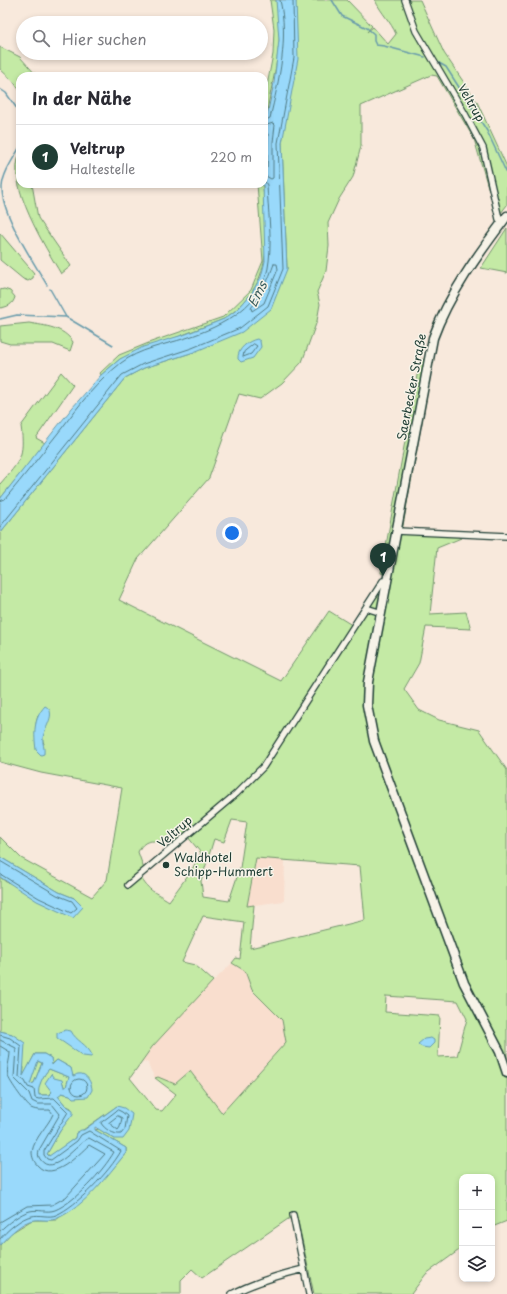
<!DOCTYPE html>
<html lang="de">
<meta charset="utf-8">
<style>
body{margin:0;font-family:"Playpen Sans",sans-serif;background:#f7f7f7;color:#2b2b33}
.controls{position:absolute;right:12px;bottom:12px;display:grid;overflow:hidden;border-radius:8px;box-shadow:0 2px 6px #0003}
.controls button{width:36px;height:36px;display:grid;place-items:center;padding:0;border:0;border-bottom:1px solid #e1e1e2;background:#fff;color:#2b2b33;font:20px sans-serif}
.you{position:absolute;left:232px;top:533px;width:14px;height:14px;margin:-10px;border:3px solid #fff;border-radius:50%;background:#1a73e8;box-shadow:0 0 0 6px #1a73e833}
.badge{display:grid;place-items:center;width:26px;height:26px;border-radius:50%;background:#1f3d34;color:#fff;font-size:13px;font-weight:700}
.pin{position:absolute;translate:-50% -33px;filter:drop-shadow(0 1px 2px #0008)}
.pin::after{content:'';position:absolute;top:21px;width:14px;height:12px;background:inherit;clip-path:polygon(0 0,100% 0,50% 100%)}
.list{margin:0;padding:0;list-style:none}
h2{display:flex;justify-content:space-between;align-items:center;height:52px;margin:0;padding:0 16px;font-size:17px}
h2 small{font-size:13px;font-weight:400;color:#7c7c81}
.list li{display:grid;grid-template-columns:26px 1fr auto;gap:12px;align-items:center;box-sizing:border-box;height:64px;padding:0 16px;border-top:1px solid #e1e1e2}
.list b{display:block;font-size:15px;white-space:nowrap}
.list p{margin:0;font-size:13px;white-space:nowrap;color:#7c7c81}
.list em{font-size:13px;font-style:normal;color:#7c7c81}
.icon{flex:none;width:22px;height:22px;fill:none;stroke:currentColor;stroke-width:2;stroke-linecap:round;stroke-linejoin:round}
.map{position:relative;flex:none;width:507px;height:1294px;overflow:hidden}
.search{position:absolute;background:#fff;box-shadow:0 2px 6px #0003;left:16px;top:16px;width:252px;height:44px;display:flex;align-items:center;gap:10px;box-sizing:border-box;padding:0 14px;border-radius:22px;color:#7c7c81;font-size:15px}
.panel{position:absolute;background:#fff;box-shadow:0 2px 6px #0003;left:16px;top:72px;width:252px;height:116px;border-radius:12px}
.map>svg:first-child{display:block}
.built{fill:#f9dece}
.green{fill:#c4eaa5;stroke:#72946c;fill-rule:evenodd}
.water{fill:#99d9fb;stroke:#689bab;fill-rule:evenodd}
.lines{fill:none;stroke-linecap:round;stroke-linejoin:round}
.shore{stroke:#507b84;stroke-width:1}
.stream{stroke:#689bab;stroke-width:1.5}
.street-casing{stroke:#1f3d34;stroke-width:8}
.secondary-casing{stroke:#1f3d34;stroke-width:11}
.street{stroke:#f7f3e8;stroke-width:5.5}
.secondary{stroke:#f7f3e8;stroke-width:8}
.poi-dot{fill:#1f3d34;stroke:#f7f3e8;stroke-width:1.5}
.labels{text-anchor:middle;stroke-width:3;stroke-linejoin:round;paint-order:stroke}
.street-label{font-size:12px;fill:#1f3d34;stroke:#f7f3e8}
.poi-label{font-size:12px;fill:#1f3d34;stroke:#f7f3e8;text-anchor:start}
.water-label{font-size:13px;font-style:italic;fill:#375c5c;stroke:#f7f3e8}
</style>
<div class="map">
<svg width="507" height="1294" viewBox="0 0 507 1294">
<rect width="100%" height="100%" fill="#f8e9dc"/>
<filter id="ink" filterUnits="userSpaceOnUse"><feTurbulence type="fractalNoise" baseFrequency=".025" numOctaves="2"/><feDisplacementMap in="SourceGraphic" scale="8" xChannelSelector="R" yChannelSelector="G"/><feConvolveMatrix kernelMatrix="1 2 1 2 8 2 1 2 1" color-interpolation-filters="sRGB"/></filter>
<g filter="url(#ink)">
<path class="built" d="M 256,858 L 285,859 L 284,901 L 247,906 Z
M 232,963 L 245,971 L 252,991 L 282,1020 L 286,1042 L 222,1113 L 190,1071 L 175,1084 L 170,1083 L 158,1077 L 155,1078 L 149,1067 L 148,1062 L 142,1062 L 152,1047 L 192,1002 Z"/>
<path class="green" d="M 270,0 L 276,0 C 287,44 269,87 264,130 L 264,102 L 273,54 L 274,29 Z
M 296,0 L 347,0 L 372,26 L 367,32 L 373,27 L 388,44 L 396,34 C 391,22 381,13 375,0 L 420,0 L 444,53 L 477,102 L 507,167 L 507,205 L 497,218 L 474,139 L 437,76 L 431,75 L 361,106 L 361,146 L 353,177 L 339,199 L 328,223 L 329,246 L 326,271 L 317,292 L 320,304 L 317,321 L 302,362 L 282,383 L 260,399 L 239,394 L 209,478 L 138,559 L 119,600 L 281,681 L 329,611 L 355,627 L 383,581 L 384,574 L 381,573 L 420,359 L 433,361 L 402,531 L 466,536 L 437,548 L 430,614 L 466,612 L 471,629 L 426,627 L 419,663 L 404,689 L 419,710 L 439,720 L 479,730 L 507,770 L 507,1221 L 492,1227 L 492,1177 L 462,1177 L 462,1248 L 426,1274 L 411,1294 L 314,1294 L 297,1217 L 288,1219 L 202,1278 L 192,1269 L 181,1280 L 181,1294 L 0,1294 L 0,1245 L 11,1233 L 32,1220 L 56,1220 L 96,1188 L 126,1153 L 126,1148 L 95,1130 L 99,1129 L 115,1139 L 117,1106 L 83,1130 L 76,1133 L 75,1138 L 50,1156 L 47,1154 L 60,1131 L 72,1114 L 71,1108 L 65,1105 L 58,1096 L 61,1093 L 71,1095 L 89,1080 C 80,1072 81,1077 72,1076 L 71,1068 L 57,1060 L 51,1065 L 51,1058 L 44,1054 L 35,1054 L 23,1077 L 24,1068 L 12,1034 L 0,1031 L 0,877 L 6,882 L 74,898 L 59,892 L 0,857 L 0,837 L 21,858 L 92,897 L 107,880 L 122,788 L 41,773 L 0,762 L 0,533 L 125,378 L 144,368 L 194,352 L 287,269 L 282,143 L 287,108 ZM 38,716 L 44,732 L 42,738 L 44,744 L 36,745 C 36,734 34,727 38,716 ZM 232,820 L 247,822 L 240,868 L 229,901 L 203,897 L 201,881 L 214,839 L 224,842 ZM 187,836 L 201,853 L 191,871 L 169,901 C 154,891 150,893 140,876 L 145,872 L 138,852 C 146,834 160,843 175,846 ZM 256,858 L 360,866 L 365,920 L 250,948 L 254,905 L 247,906 ZM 203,916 L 244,922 L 240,959 L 236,958 L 232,963 L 245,971 L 252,990 L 282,1020 L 286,1042 L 222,1113 L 190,1071 L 175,1084 L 158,1077 L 155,1078 L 176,1094 L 162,1111 L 156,1110 L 130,1078 L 152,1047 L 213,981 L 195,965 L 182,962 ZM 386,996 L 458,1001 L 467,1019 L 457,1056 L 438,1057 L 440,1016 L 385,1012 Z
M 0,47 L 20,57 L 37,76 L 20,76 L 20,91 L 13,81 L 0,69 Z
M 20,154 L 20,184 L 32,184 L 38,218 L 71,266 L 61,274 C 46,248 5,183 20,154 Z
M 257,184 L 263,184 C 266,239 277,283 224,319 L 120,359 L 101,375 L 100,373 L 119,355 L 151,342 L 223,317 L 251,290 L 263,261 Z
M 507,228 L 507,273 L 481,268 Z
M 0,233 L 34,273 L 33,278 L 28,281 L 23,279 L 0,260 Z
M 4,289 L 10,291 L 15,297 C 13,305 7,307 0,308 L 0,290 Z
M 29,323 C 46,326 63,327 73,342 L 70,351 L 53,344 L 10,344 L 0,341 L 0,326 Z
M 61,372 L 73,385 L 36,438 L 45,443 L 0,499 L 0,484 C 20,461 25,457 21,426 Z
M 37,1061 L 42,1063 L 34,1083 L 30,1084 Z
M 49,1069 L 69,1077 L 66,1087 L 64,1087 L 63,1083 L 51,1090 L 52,1092 L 49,1095 L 39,1095 C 36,1088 43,1075 49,1069 Z"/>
<path class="water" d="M 276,0 L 296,0 L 298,59 L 282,143 L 287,269 L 271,309 L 242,332 L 194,352 L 144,368 L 125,378 L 0,533 L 0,499 L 72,408 L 101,375 L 120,359 L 143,347 L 186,334 L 224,319 L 238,309 L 251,294 L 261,277 L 265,261 L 263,184 L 264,129 L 274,83 L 279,40 Z
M 257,339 L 260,341 L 261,347 L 253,358 L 241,362 L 238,359 C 237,349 248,341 257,339 Z
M 45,706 C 58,712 44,728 43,738 C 42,743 45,748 44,754 L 41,755 L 36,750 C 34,734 33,719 45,706 Z
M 0,857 L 59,892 L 74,898 L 83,907 L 73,918 L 37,901 L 0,877 Z
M 66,1030 L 71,1031 C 76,1041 87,1044 92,1055 L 91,1057 L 83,1056 L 57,1038 L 57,1033 Z
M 0,1031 L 12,1034 L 25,1043 L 23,1076 L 35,1054 L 44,1054 L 51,1058 L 52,1065 L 57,1060 L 71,1068 L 73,1076 C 75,1076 76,1074 78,1074 C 87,1072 92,1084 92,1090 L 88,1097 L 73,1098 L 70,1095 L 62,1093 L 58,1096 L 65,1105 L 73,1110 L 73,1114 L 60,1131 L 47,1154 L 49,1156 L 75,1138 L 76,1133 L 81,1130 L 84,1130 L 117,1106 L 124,1108 L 132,1114 L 129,1131 L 123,1139 L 115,1139 L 95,1127 L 95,1130 L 126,1148 L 126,1153 C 106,1177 86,1205 58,1218 C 51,1222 41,1219 34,1220 C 22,1221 7,1237 0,1245 ZM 38,1061 L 42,1063 L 34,1083 L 30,1084 ZM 49,1069 L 69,1077 L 66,1087 L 64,1087 L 62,1080 L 54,1078 L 51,1074 L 45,1083 L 52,1092 L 49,1095 L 39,1095 C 37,1088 43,1075 49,1069 Z
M 431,1038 L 434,1040 L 434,1043 L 429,1048 L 422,1047 L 418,1044 L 424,1039 Z"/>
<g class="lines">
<path class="shore" d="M 264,121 L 270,118 C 279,81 289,38 280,0
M 264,126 L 273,123 L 275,125 L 273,142 L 273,178 L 271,179 L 264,175
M 264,132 L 268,134 L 267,167 L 264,169
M 274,264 L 277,264 L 278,269 L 264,303 L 252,311 L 251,308 C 263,294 268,280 274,264 Z
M 254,344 L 257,346 L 251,354 L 243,357 L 244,352 Z
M 0,501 L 5,499 C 24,476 43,452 62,428 C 79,405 98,381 121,363 C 139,349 164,345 186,338 C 223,326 265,305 269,261 C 272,236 268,210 267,185 L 264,180
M 0,527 L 122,375 L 143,364 L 192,348 L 240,328 L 268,306 L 283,269 L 278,143 L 294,58 L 293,0
M 0,861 L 57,895 L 72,901 L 77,908 L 71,913 L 39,898 L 0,874
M 0,1035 L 10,1038 L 21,1046 L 19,1077 L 25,1081 L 28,1087 L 34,1089 L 35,1098 L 39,1099 L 54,1098 L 68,1112 L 44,1151 L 44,1155 L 47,1159 L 51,1160 L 77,1141 L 81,1135 L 89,1131 L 121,1151 C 110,1171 77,1206 56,1215 C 49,1218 39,1214 32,1216 C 22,1217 6,1231 0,1239
M 0,1040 L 16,1048 L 14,1078 L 29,1093 L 32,1101 L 38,1104 L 52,1104 L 60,1114 L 39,1150 C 38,1154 38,1156 40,1159 C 53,1179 78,1142 89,1138 L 114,1152 C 103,1171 75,1202 55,1210 C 47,1213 38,1209 30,1211 C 21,1213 6,1224 0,1231
M 0,1046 L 10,1052 C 10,1060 6,1069 8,1076 C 9,1081 27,1106 31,1108 C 37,1111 44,1110 50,1110 L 53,1114 C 48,1126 34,1138 32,1152 C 32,1157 34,1162 38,1166 C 53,1182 78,1155 89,1145 L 105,1154 L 66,1197 L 52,1205 L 27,1206 L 0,1222
M71 1087a8 8 0 1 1 16 0a8 8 0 1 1-16 0Z
M 118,1110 L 122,1112 L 127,1116 L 125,1129 L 121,1134 C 114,1135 104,1129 101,1123 Z
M 118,1116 L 122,1118 L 120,1127 L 118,1130 L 109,1123 Z"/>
<path class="stream" d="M 332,0 L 342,16 L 367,28 L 374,34 L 374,41 L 376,45 L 384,46 L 425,57
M 439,63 L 446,67 L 487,131 L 507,174
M 0,89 L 6,93 L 20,113
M 20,147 C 13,159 3,173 2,187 C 1,214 33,261 47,285
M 50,289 L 66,317 L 113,345
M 0,319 L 17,315 L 66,317"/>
<defs>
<path id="street" d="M 405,0 L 416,31 L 465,114 L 483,148 L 499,219 L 503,222
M 397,531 L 507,536
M 366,608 L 382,613
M 128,885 L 236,794 L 263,767 L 383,581 L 388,582
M 293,1215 L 309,1294
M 232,1294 C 255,1282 279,1275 304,1269"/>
<path id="secondary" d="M 507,216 C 479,253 449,294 433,338 L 368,682 L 367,705 L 374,741 L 464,983 L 500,1052 L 507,1073"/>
</defs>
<use href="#street" class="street-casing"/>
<use href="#secondary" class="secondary-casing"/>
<use href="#street" class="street"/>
<use href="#secondary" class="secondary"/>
</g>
</g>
<circle class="poi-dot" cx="166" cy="865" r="4"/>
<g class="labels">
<g class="street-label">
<text transform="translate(471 103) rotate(60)" y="4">Veltrup</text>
<text transform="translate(412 387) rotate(-79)" y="4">Saerbecker Straße</text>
<text transform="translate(175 832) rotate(-41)" y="4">Veltrup</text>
</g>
<g class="poi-label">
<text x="174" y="862">Waldhotel<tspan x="174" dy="14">Schipp-Hummert</tspan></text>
</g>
<g class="water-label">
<text transform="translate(257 294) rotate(-63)" y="5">Ems</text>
</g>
</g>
</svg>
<div class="controls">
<button>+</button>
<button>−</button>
<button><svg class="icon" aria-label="layers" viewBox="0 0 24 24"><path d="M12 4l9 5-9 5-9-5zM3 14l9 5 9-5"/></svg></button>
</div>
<div class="you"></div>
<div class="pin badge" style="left:383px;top:576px">1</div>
<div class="search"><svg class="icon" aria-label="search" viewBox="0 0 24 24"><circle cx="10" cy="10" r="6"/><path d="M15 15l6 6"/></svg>Hier suchen</div>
<section class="panel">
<h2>In der Nähe<small></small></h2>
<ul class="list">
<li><span class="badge">1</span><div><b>Veltrup</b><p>Haltestelle</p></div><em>220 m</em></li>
</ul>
</section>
</div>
